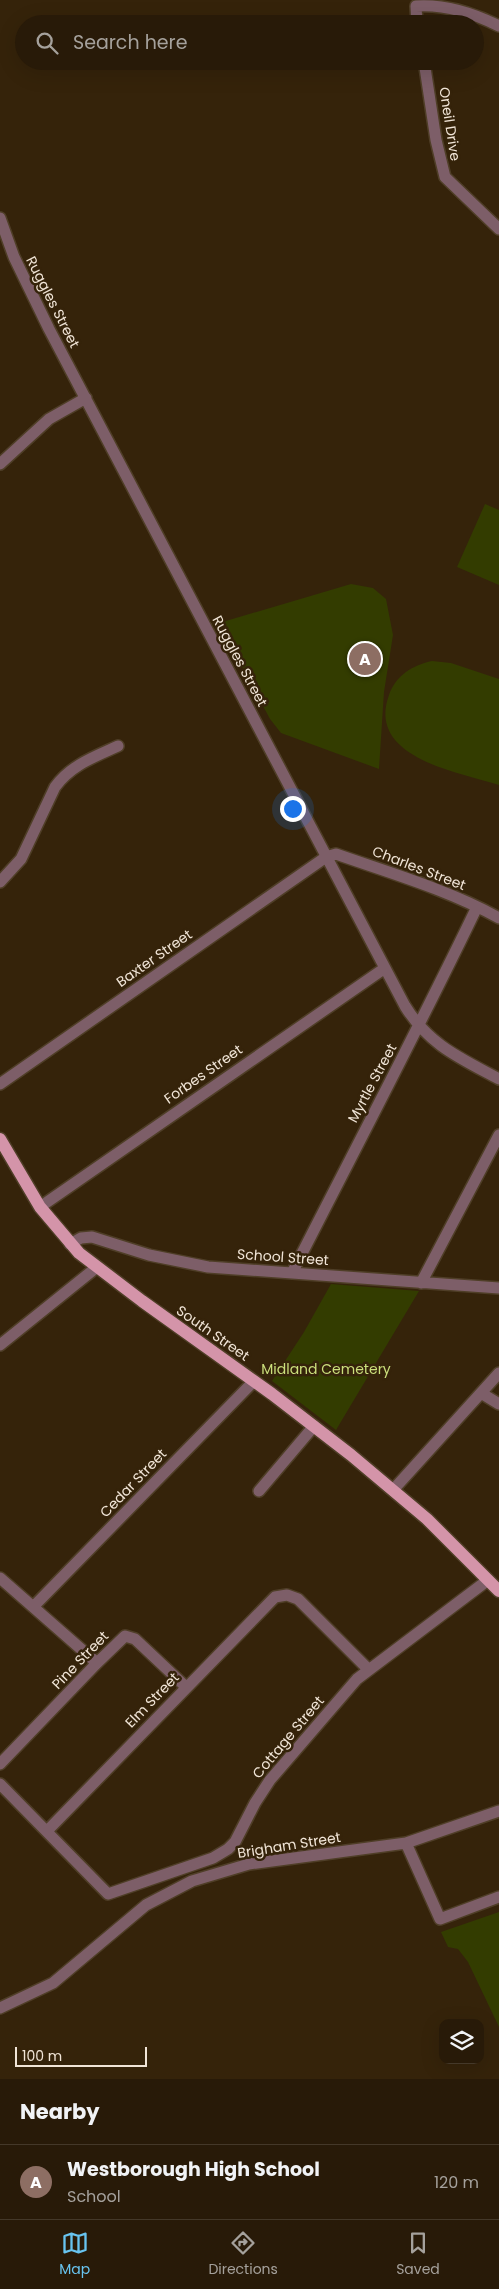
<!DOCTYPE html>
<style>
body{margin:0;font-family:Poppins,sans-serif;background:#342716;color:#f1f3f6}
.controls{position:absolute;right:15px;bottom:15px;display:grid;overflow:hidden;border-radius:10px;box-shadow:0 5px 20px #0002}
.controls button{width:45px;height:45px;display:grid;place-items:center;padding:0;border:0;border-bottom:1px solid #443829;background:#281a08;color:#f1f3f6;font:25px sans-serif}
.scale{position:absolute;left:15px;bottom:12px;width:132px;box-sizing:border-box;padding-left:5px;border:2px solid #f1e5d7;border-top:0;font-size:14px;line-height:18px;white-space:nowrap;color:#f1e5d7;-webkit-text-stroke:4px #35230a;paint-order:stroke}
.you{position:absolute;left:292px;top:808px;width:18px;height:18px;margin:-12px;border:4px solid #fff;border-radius:50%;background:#1a73e8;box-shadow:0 0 0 8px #1a73e833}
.badge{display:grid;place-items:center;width:32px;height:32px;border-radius:50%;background:#68c4f0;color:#fff;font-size:16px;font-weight:700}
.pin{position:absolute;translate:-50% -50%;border:2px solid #fff;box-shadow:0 1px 5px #0006}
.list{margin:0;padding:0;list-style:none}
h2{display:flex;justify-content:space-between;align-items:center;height:65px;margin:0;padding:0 20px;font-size:21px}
h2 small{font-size:16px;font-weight:400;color:#a5a19c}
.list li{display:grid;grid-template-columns:32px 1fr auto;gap:15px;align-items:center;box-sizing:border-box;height:75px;padding:0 20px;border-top:1px solid #443829}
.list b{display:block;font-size:19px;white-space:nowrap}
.list p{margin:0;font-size:16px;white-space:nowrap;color:#a5a19c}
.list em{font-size:16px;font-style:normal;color:#a5a19c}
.icon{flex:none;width:28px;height:28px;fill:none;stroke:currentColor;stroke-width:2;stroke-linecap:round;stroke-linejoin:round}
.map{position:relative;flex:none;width:499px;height:2079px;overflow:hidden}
.search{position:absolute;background:#281a08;box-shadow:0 5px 20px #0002;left:15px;right:15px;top:15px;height:55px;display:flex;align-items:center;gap:12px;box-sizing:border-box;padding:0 18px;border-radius:28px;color:#a5a19c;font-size:19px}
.sheet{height:140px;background:#281a08}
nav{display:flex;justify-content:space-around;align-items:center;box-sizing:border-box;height:70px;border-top:1px solid #443829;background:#281a08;font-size:14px;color:#a5a19c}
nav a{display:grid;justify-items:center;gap:2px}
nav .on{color:#68c4f0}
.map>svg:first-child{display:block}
.green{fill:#333c00}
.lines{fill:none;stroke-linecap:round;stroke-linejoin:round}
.minor-casing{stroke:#4f3e27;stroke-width:14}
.major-casing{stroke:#4f3e27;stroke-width:15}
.minor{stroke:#7d5e68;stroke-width:11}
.major{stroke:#d494a9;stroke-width:12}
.labels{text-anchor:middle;stroke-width:5;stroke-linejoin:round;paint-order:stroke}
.street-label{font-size:14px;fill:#f1e5d7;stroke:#35230a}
.park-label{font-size:14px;fill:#cbdf7c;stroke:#35230a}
</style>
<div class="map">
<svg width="499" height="2079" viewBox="0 0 499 2079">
<rect width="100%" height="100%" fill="#35230a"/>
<path class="green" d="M 485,504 L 499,510 L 499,585 L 457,567 Z
M 351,584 L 373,588 L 386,599 L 393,635 L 384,692 L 379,769 L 281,733 L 270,719 L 219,623 Z
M 432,661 L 451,663 L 499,679 L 499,785 C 458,772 366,758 389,695 C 396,675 413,665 432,661 Z
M 331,1284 L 419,1291 L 336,1430 L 272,1381 L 304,1332 Z
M 499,1912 L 499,2027 L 468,1962 L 458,1949 L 448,1947 L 441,1932 Z"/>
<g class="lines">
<defs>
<path id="minor" d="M 417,24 L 416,6 C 445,4 473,13 499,26
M 424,61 L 436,140 L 445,177 L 499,229
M 0,218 L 14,257 L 49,329 L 405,1006 C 429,1045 460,1058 499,1079
M 0,464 L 49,419 L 86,398
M 0,882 L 21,859 L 55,787 C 71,765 94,757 118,746
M 0,1084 L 326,857 L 336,854 C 390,873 449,890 499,918
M 40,1207 L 385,968
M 70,1244 L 81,1238 L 92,1237 L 149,1255 L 208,1267 L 499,1288
M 292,1273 C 354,1151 418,1030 477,907
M 421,1283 L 499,1135
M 0,1345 L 97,1267
M 481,1393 L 499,1404
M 393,1490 L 499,1373
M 259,1491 L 314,1426
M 0,1578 L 97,1663
M 34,1606 L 254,1381
M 0,1764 L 97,1663 L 125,1636 L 135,1639 L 186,1687
M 0,1784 L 108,1894 L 213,1858 L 228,1849 L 235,1842 L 255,1803 L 270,1780 L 357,1679 L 488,1580
M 47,1831 L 275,1597 L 287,1595 L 298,1599 L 368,1669
M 406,1843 L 440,1919 L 499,1897
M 0,2008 L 53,1983 L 146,1905 L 192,1881 L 249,1864 L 406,1843 L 499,1811"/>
<path id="major" d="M 0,1139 L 40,1207 L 79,1253 L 142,1301 L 272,1394 L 351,1455 L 427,1519 L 499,1591"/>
</defs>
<use href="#minor" class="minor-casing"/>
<use href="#major" class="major-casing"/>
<use href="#minor" class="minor"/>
<use href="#major" class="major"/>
</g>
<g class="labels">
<g class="street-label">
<text transform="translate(450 124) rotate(81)" y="5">Oneil Drive</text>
<text transform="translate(53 302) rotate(63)" y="5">Ruggles Street</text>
<text transform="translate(240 661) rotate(62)" y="5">Ruggles Street</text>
<text transform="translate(419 868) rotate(21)" y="5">Charles Street</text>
<text transform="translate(154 958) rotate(-35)" y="5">Baxter Street</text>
<text transform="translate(203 1074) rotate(-35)" y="5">Forbes Street</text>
<text transform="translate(372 1083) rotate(-62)" y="5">Myrtle Street</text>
<text transform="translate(283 1257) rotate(4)" y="5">School Street</text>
<text transform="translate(213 1333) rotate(35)" y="5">South Street</text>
<text transform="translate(133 1483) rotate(-46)" y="5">Cedar Street</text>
<text transform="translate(80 1660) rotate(-46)" y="5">Pine Street</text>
<text transform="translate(152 1700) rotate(-46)" y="5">Elm Street</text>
<text transform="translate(288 1737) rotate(-50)" y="5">Cottage Street</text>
<text transform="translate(289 1845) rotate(-9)" y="5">Brigham Street</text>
</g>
<g class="park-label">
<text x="326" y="1374">Midland Cemetery</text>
</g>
</g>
</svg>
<div class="controls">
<button><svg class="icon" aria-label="layers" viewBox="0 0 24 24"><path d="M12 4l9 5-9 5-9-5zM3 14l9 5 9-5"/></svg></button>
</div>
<div class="scale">100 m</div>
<div class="you"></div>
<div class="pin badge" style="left:365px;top:659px;background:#8d6e63">A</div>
<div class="search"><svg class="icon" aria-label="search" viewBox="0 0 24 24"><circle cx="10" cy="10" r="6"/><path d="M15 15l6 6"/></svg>Search here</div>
</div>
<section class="sheet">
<h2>Nearby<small></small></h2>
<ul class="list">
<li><span class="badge" style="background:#8d6e63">A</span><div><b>Westborough High School</b><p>School</p></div><em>120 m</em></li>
</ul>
</section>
<nav>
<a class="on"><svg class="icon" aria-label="map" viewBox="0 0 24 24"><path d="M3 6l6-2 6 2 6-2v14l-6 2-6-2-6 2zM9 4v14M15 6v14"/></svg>Map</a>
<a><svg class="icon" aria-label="directions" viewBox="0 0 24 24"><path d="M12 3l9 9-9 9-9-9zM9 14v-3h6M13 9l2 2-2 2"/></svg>Directions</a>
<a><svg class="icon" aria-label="saved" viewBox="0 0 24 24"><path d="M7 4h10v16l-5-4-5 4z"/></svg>Saved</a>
</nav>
